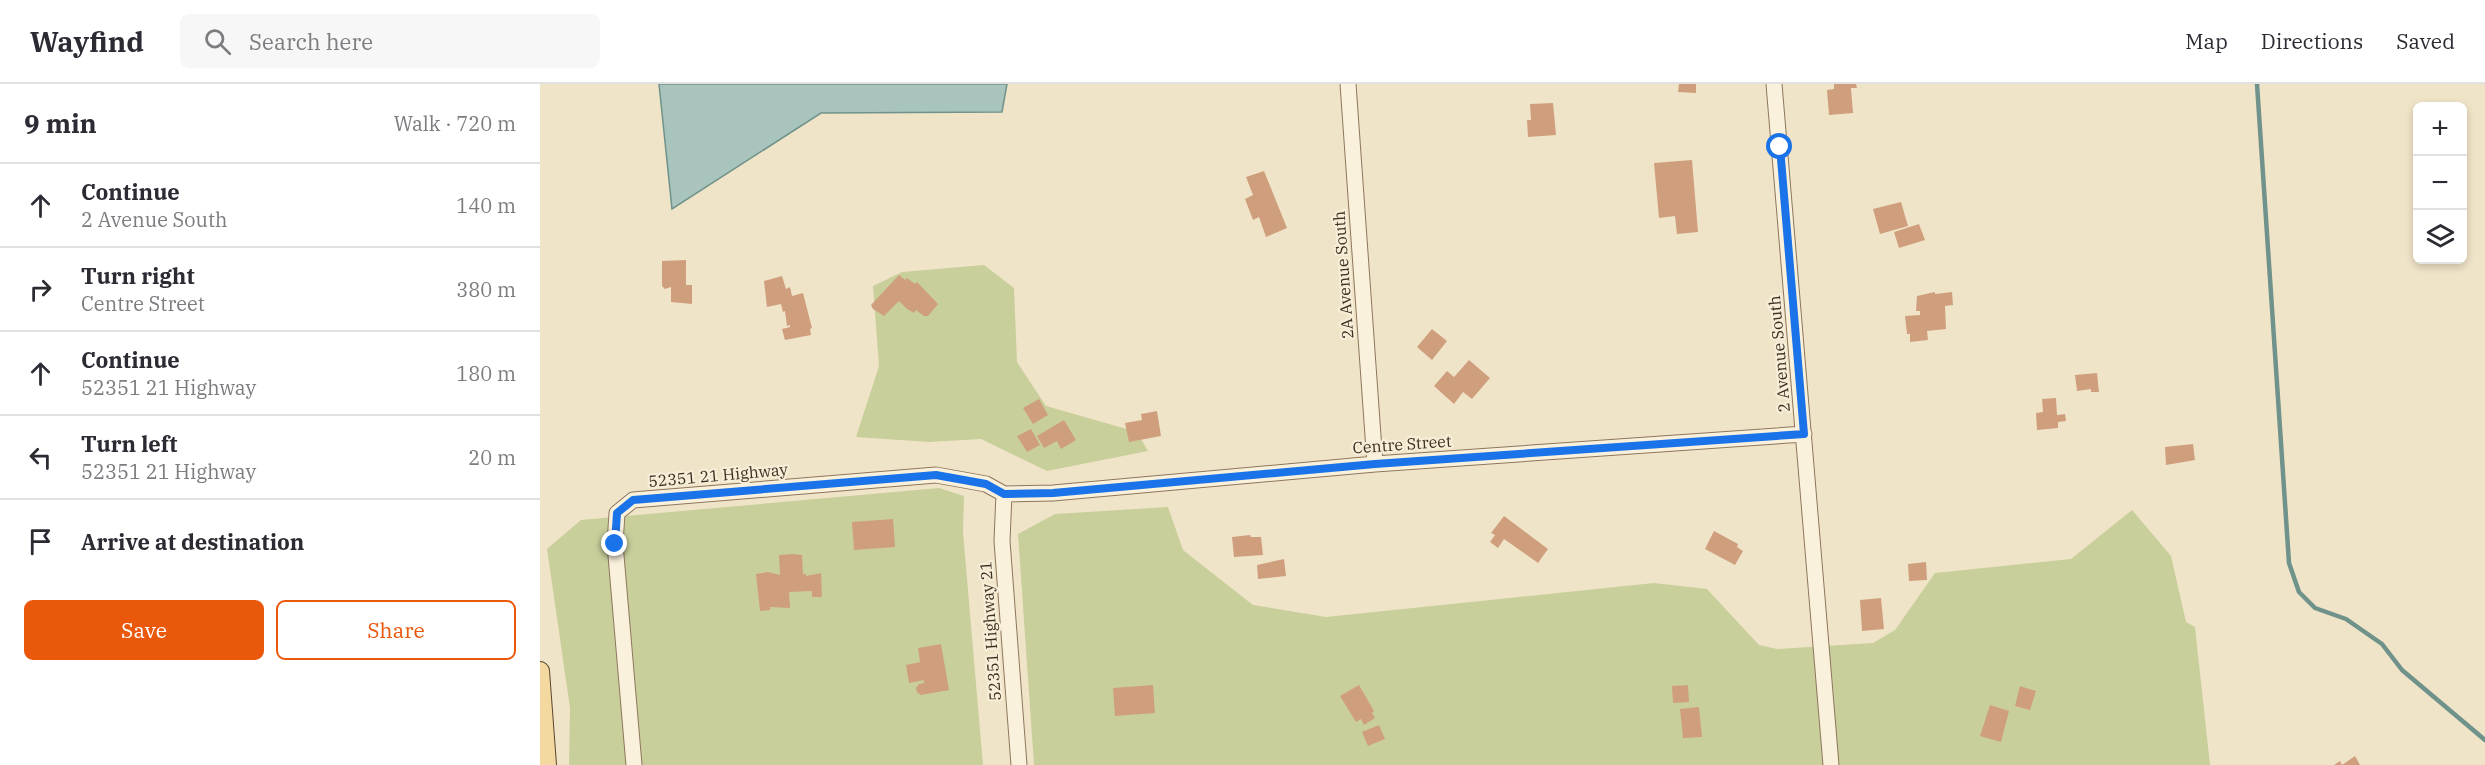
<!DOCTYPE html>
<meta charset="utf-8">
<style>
body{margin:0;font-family:"IBM Plex Serif",serif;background:#f7f7f7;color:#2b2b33}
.controls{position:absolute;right:18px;top:18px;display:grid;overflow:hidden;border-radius:9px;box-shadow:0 3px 9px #0003}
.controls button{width:54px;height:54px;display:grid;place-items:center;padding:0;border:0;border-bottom:2px solid #e1e1e2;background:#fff;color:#2b2b33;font:30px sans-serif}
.stop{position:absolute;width:18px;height:18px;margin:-14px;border:4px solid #1a73e8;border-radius:50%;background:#fff}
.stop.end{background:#1a73e8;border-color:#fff;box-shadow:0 2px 6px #0008}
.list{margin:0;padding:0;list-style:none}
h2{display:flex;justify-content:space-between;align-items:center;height:78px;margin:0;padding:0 24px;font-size:26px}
h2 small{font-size:20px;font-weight:400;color:#7c7c81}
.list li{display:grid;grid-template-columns:39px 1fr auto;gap:18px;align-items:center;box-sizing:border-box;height:84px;padding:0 24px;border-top:2px solid #e1e1e2}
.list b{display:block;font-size:22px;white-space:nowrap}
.list p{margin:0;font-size:20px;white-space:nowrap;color:#7c7c81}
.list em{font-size:20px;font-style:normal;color:#7c7c81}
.actions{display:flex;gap:12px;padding:18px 24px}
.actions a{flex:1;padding:14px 0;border:2px solid #ea580c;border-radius:9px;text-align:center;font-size:21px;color:#ea580c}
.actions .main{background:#ea580c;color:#fff}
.icon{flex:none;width:33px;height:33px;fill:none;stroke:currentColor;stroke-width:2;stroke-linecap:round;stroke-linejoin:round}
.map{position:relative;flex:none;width:1945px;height:681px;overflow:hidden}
header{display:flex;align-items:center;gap:36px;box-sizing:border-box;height:84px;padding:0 30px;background:#fff;border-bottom:2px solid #e1e1e2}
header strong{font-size:28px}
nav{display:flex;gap:33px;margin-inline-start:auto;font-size:21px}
.search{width:420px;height:54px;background:#f7f7f7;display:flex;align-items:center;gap:15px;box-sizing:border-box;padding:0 21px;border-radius:9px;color:#7c7c81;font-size:22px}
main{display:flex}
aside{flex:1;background:#fff}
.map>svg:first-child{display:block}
.green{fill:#c9cf9b}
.water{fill:#a9c4bc;stroke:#6f938a;stroke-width:1.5}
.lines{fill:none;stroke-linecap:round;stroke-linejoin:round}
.stream{stroke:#6f938a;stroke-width:4.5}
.building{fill:#cf9f7d}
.minor-casing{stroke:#8d765c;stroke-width:17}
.major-casing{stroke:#5b4430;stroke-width:20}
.minor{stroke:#faf1dc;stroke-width:15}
.major{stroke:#f3d9a0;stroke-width:18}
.route{stroke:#1a73e8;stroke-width:8}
.labels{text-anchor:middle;stroke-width:4.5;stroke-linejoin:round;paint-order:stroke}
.street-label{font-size:16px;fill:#3d2e20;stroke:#f7eed8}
</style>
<header>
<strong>Wayfind</strong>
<div class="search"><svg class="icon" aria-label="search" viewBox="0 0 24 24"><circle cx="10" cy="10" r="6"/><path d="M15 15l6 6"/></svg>Search here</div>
<nav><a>Map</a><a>Directions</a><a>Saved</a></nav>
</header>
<main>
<aside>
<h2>9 min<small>Walk · 720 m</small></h2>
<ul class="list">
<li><svg class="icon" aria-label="ahead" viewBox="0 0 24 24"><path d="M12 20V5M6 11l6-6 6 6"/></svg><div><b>Continue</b><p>2 Avenue South</p></div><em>140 m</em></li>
<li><svg class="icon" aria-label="right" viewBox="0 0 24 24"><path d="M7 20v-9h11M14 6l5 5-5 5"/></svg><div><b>Turn right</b><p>Centre Street</p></div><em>380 m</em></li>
<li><svg class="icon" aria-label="ahead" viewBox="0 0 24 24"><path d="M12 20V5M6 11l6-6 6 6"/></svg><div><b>Continue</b><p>52351 21 Highway</p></div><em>180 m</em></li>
<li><svg class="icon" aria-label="left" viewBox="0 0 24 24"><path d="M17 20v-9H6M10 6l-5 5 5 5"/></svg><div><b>Turn left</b><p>52351 21 Highway</p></div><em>20 m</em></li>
<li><svg class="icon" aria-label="arrive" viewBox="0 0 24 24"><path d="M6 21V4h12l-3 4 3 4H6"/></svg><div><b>Arrive at destination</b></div></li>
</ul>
<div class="actions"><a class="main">Save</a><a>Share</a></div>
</aside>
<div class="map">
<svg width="1945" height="681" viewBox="0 0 1945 681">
<rect width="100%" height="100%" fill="#f0e4c8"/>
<path class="green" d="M 444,181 L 474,204 L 477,278 L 506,322 L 597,348 L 608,367 L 507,387 L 441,355 L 389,358 L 316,353 L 339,282 L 333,202 L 362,188 Z
M 399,404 L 424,412 L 423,448 L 443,681 L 29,681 L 30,624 L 7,465 L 41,436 Z
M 628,423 L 643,466 L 713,521 L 786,533 L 1114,499 L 1167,505 L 1219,561 L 1237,565 L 1333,559 L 1355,546 L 1395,489 L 1531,475 L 1592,426 L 1631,472 L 1646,538 L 1655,543 L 1670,681 L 494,681 L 478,450 L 515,430 Z"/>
<path class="water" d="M 119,0 L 467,0 L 462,28 L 281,29 L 132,125 Z"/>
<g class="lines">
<path class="stream" d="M 1717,0 L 1749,479 L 1759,508 L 1775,524 L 1806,535 L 1842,560 L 1862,586 L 1945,656"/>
</g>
<path class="building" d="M 1139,0 L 1156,0 L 1156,9 L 1138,8 Z
M 1294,0 L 1316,0 L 1317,4 L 1311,4 L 1313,29 L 1289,31 L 1287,6 L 1294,5 Z
M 1013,19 L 1016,51 L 988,53 L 987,36 L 991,36 L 990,20 Z
M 1152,76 L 1158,148 L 1137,150 L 1135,132 L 1119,134 L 1114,79 Z
M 724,87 L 747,144 L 726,153 L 719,133 L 713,136 L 705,115 L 713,111 L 706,93 Z
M 1361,118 L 1368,142 L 1340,150 L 1333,125 Z
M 1379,140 L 1385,156 L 1359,164 L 1354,148 Z
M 146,176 L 146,201 L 152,201 L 152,220 L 131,218 L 131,203 L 125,205 L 122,202 L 122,177 Z
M 359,191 L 365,196 L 367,194 L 375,200 L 377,198 L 398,220 L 388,232 L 384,232 L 376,226 L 374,229 L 367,225 L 359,217 L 344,232 L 333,225 L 331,221 Z
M 242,192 L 246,205 L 250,203 L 252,212 L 263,209 L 272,244 L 270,245 L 271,251 L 245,256 L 242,245 L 250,243 L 250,241 L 247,242 L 245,227 L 243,228 L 241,220 L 227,223 L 224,197 Z
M 1395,208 L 1395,210 L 1412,208 L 1413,221 L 1405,222 L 1406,245 L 1387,247 L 1388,256 L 1370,258 L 1370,250 L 1367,250 L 1365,232 L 1380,231 L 1380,227 L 1376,227 L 1377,212 Z
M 892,245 L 907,257 L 892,276 L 877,263 Z
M 929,276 L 950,294 L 932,315 L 923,308 L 914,320 L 894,302 L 907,287 L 914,293 Z
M 1557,289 L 1559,308 L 1551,308 L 1551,305 L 1537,307 L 1535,291 Z
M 1516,314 L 1517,331 L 1525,330 L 1526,337 L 1518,338 L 1518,344 L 1497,346 L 1496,329 L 1503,328 L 1502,315 Z
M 499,315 L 508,331 L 493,340 L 483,324 Z
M 617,327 L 621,352 L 589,358 L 585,339 L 602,336 L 601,330 Z
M 524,336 L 536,356 L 521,365 L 517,357 L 504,364 L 497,352 Z
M 491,345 L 500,361 L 487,368 L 477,352 Z
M 1653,360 L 1655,376 L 1626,381 L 1625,363 Z
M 964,432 L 1008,465 L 998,479 L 964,455 L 958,464 L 950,458 L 955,451 L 951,449 Z
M 353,435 L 355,463 L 314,466 L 312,438 Z
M 1174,447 L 1198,460 L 1197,463 L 1203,467 L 1195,481 L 1165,465 Z
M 710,451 L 711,453 L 721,453 L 723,471 L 694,473 L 692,453 Z
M 253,470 L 262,471 L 263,490 L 266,490 L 266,492 L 281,489 L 282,513 L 272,513 L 272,507 L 249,508 L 250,524 L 230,523 L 230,526 L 220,527 L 216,490 L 228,488 L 240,491 L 239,471 Z
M 744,475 L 746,492 L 718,495 L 717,481 Z
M 1386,478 L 1387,496 L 1369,497 L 1368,480 Z
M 1341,514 L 1344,545 L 1322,547 L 1320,516 Z
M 401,560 L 409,606 L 381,611 L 377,608 L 376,604 L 379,600 L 384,599 L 384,596 L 369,599 L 366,581 L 380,578 L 378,564 Z
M 613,601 L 615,629 L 575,632 L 573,604 Z
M 819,601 L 834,627 L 832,629 L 835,634 L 824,641 L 821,635 L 816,638 L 800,612 Z
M 1148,601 L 1149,618 L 1133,619 L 1132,602 Z
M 1480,602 L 1496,607 L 1490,626 L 1475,622 Z
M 1450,621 L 1469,627 L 1461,658 L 1440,652 Z
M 1159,623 L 1162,653 L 1143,654 L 1140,625 Z
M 839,641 L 845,655 L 828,662 L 822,648 Z
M 1815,672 L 1820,681 L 1794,681 L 1800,677 L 1802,681 Z"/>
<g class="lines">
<defs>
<path id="minor" d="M 808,0 L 835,380
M 1234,0 L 1291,681
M 464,410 L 513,409 L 835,380 L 1264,350
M 464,410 L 462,457 L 479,681
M 94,681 L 75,460 L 77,429 L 93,416 L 396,391 L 446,400 L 464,410"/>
<path id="major" d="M 0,587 L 7,681"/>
</defs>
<use href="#minor" class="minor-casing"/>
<use href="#major" class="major-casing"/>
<use href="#minor" class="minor"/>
<use href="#major" class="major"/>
</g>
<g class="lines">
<path class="route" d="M 75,460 L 77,429 L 93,416 L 396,391 L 446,400 L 464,410 L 513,409 L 835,380 L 1264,350 L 1240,63"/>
</g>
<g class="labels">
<g class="street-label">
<text transform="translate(803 191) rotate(-94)" y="6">2A Avenue South</text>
<text transform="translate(1239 270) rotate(-95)" y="6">2 Avenue South</text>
<text transform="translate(862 360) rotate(-4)" y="6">Centre Street</text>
<text transform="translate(178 391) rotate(-5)" y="6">52351 21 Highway</text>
<text transform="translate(450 547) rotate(-94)" y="6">52351 Highway 21</text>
</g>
</g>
</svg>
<div class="controls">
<button>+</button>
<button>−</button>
<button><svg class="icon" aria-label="layers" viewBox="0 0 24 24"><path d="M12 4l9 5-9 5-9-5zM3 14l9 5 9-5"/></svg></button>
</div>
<div class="stop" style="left:1240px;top:63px"></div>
<div class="stop end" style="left:75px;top:460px"></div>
</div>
</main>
